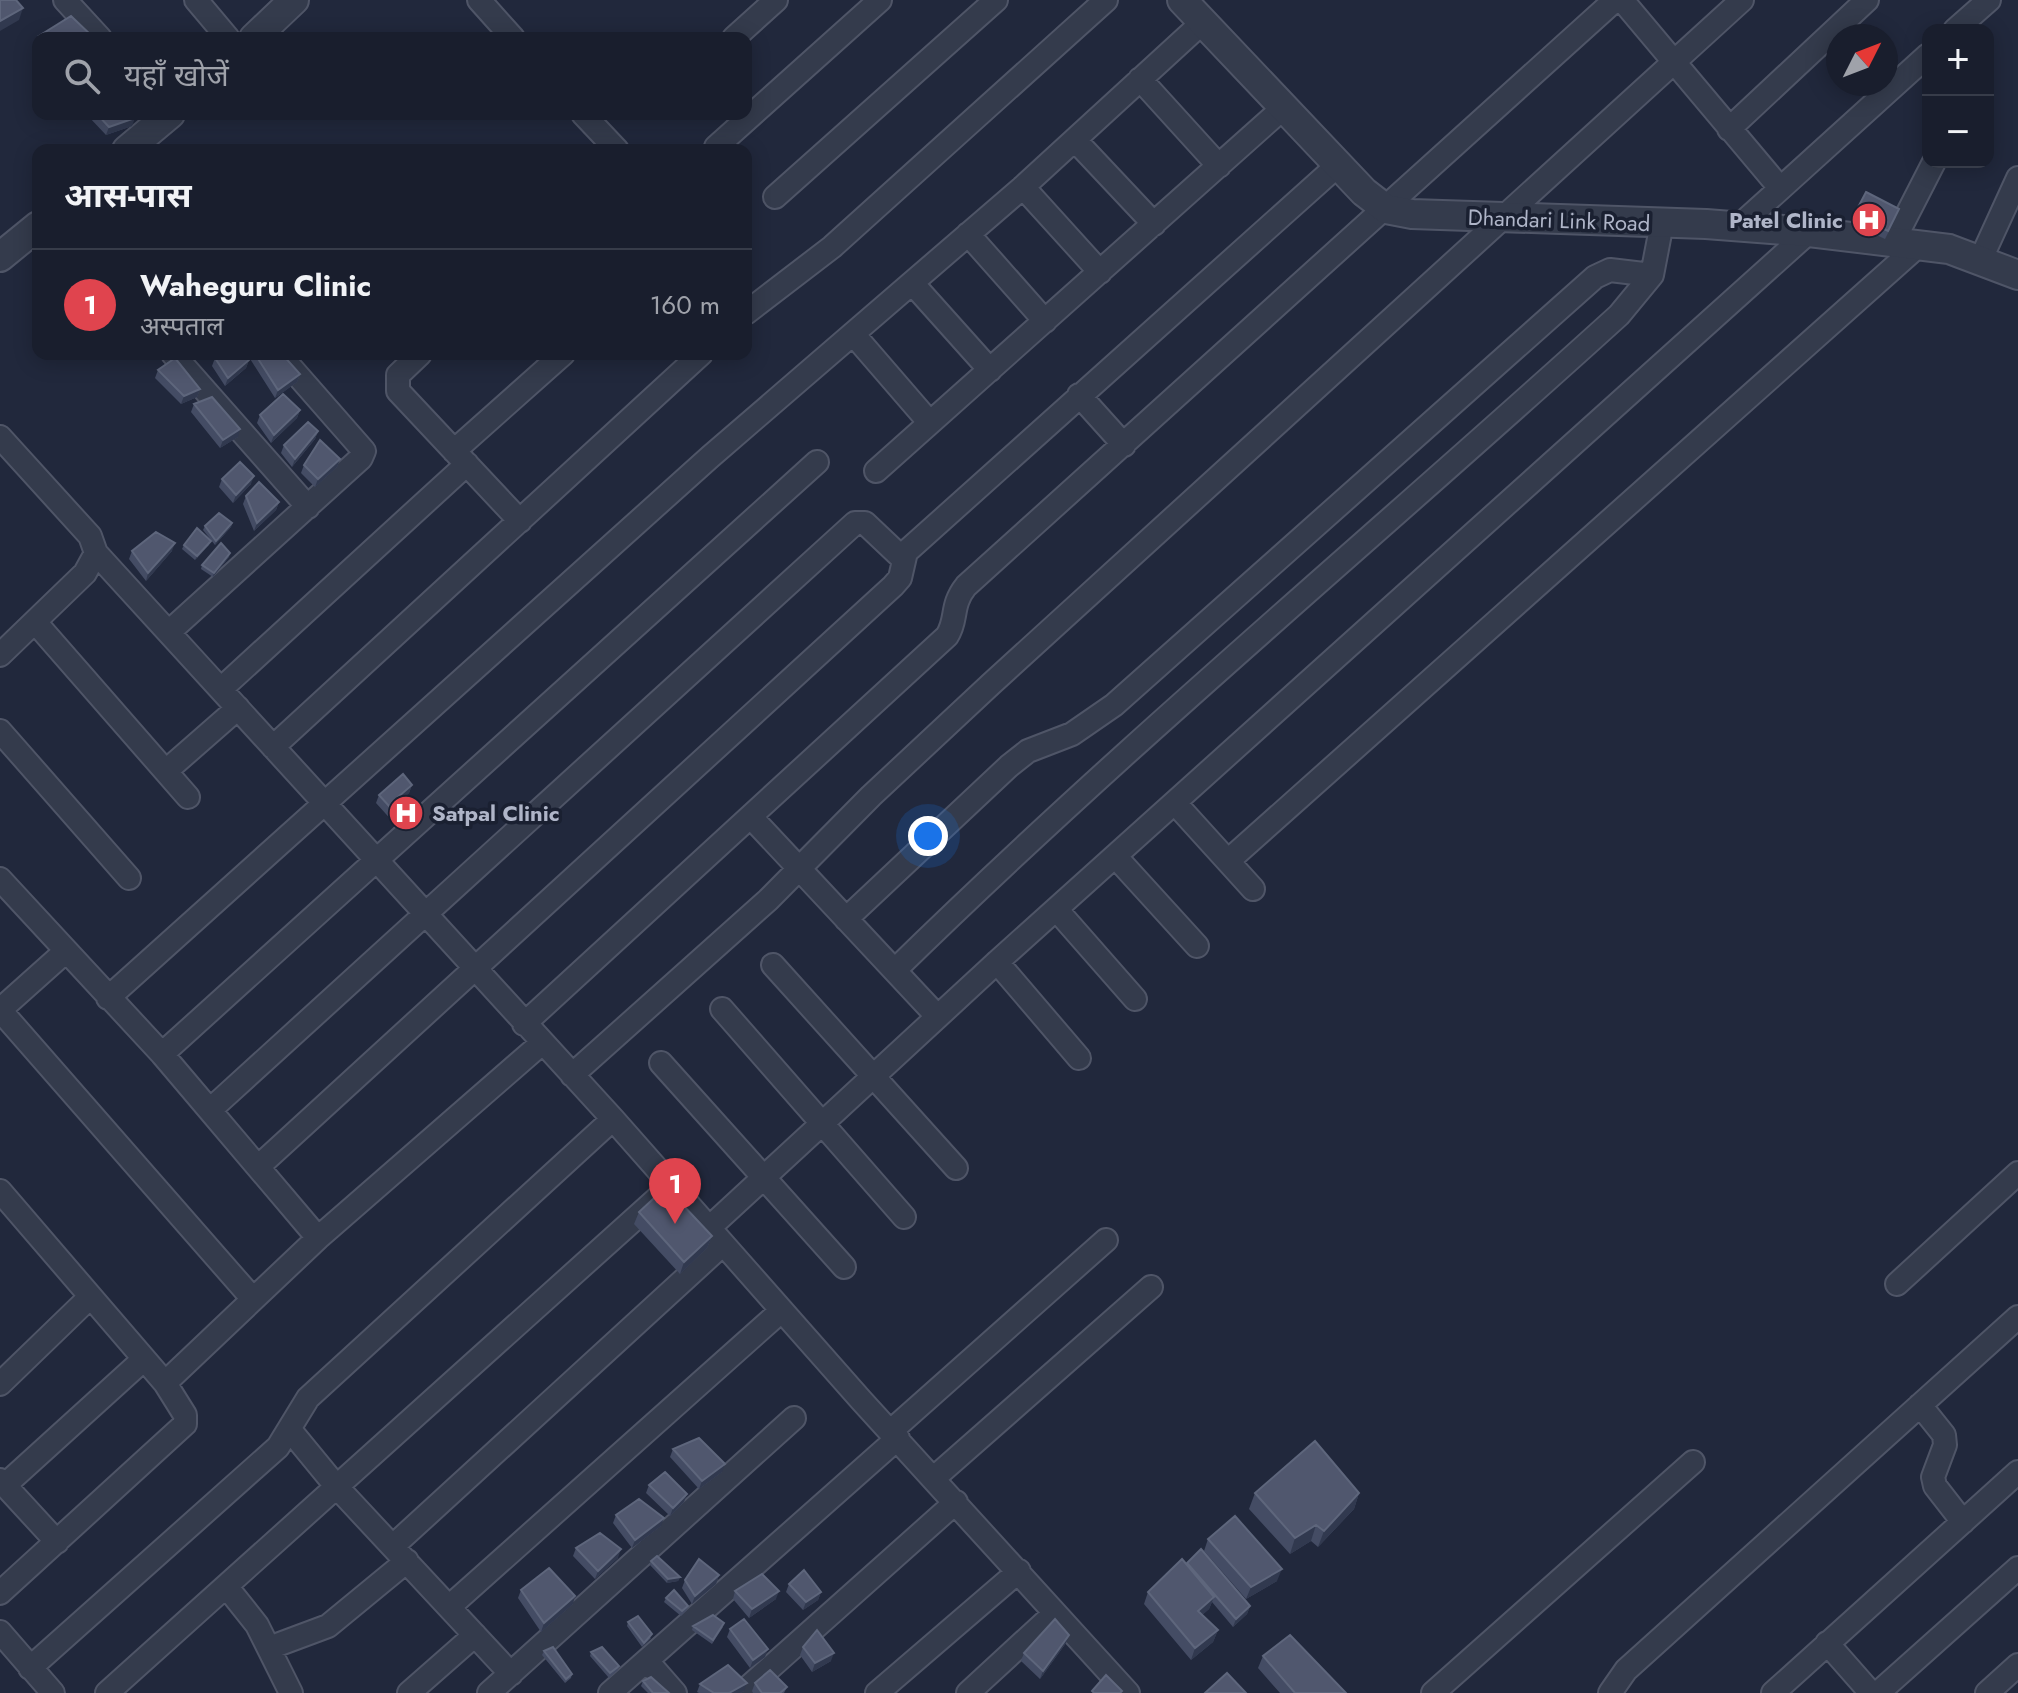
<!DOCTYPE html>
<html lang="hi">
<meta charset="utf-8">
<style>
body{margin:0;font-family:Jost,"Noto Sans Devanagari",sans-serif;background:#262b39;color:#f1f3f6}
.controls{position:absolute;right:24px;top:24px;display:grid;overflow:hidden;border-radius:16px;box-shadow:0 4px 20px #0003}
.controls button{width:72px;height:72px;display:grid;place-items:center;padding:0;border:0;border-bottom:2px solid #373c49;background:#191e2d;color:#f1f3f6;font:40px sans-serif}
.compass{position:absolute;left:1826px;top:24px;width:72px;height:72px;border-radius:50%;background:#191e2d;box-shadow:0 4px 20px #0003;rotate:48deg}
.you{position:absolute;left:928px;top:836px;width:28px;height:28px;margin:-20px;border:6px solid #fff;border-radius:50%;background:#1a73e8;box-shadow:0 0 0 12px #1a73e833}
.badge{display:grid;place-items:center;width:52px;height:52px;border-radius:50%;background:#7e9dfe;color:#fff;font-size:26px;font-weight:700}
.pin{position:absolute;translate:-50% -66px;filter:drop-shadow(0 2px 4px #0008)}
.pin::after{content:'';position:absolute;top:42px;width:28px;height:24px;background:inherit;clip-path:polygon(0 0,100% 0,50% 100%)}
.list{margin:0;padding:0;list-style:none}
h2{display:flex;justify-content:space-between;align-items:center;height:104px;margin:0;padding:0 32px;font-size:34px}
h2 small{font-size:26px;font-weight:400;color:#9fa2aa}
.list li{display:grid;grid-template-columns:52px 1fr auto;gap:24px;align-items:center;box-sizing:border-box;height:112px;padding:0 32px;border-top:2px solid #373c49}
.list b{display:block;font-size:30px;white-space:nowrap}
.list p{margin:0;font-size:26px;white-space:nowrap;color:#9fa2aa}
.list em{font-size:26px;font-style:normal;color:#9fa2aa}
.icon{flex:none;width:44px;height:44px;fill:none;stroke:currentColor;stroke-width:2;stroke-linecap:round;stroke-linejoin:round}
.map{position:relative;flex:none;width:2018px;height:1693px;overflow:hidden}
.search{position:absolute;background:#191e2d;box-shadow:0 4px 20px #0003;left:32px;top:32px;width:720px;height:88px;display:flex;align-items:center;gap:20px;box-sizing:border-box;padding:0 28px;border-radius:16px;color:#9fa2aa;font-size:30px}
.panel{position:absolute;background:#191e2d;box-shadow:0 4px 20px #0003;left:32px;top:144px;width:720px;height:216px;border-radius:16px}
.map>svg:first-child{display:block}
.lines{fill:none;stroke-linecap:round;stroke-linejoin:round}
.minor-casing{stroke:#4f5567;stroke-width:26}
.tertiary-casing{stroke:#4f5567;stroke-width:32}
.minor{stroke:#343b4c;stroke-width:22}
.tertiary{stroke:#343b4c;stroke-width:28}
.wall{fill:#444c64}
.shaded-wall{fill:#31394f}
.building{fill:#50576e;stroke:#5e667c;stroke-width:2}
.labels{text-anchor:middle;stroke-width:7;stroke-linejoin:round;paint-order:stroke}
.street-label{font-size:22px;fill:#afb5c8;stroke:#1a2031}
.poi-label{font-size:22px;font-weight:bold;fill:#afb5c8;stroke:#1a2031;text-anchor:end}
</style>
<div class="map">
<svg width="2018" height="1693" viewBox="0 0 2018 1693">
<rect width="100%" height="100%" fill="#21283c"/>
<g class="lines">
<defs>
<path id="minor" d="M 65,0 L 100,38
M 196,0 L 228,38
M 479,0 L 513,38
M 1622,0 L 1780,188
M 1955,30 L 1989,0
M 734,38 L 776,0
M 1140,79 L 1219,166
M 583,114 L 617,150
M 1729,129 L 1867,0
M 1075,140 L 1154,224
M 716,147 L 880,0
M 1023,187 L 1100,272
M 775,197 L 996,0
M 1738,227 L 1928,55
M 968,234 L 1045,321
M 1893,242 L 1934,162
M 1980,261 L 2018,178
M 913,284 L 990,370
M 746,313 L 832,247 L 1106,0
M 854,335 L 930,423
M 173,354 L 308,507
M 420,354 L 398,375 L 398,391 L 520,521
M 1079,395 L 1124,445
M 0,437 L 90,536 L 96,553 L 613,1119 L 861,1400 L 1128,1693
M 454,451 L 563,354
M 876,471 L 1282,109
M 36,623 L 188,797
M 170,631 L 361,458 L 364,451 L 279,354
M 0,655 L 85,573 L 96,553
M 221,689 L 467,464
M 0,731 L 129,878
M 273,747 L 701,354
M 166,771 L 238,708
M 1175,803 L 1253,889
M 751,817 L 937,1016
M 1115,856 L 1197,946
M 1228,861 L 1919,245
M 0,879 L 162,1054 L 318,1238
M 1056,909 L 1135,999
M 846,919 L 1009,766 L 1028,751 L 1072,734 L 1114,705 L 1595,277 L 1610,270 L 1652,275
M 997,962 L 1079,1058
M 773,965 L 956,1168
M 895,970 C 1128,742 1378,534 1619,315 L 1652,275 L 1662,223
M 108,998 L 710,457 L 1023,187 L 1203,22
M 722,1009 L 904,1217
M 0,1010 L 252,1298
M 0,1010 L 66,951
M 524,1024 L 947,636 C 958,619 950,606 966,586 L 1615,0
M 162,1054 L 817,462
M 661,1063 L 844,1267
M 572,1075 L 768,900 L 871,796 L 991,684 L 1742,0
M 210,1110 L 855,523 L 865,523 L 902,558
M 259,1166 L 893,586 L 900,578 L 906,552 L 1338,165
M 0,1191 L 165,1383 L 185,1415 L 185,1424 L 0,1593
M 709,1228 L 997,962 L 1809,232
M 1897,1284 L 2018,1173
M 165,1383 L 318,1238 L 542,1043
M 0,1384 L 89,1298
M 1920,1405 L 1944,1435 L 1945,1445 L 1933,1477 L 1935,1486 L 1963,1522
M 290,1430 L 336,1486 L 511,1674
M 891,1431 L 1106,1240
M 934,1478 L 1151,1287
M 0,1480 L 57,1542
M 5,1485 L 144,1359
M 393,1546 L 723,1244
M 226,1586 L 257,1625 L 291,1693
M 449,1607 L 781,1311
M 0,1632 L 53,1693
M 1827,1643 L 1871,1693
M 269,1648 L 328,1626 L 407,1561
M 647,1661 L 675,1693
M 30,1668 L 278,1447 L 308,1398 L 613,1119
M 744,1691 L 956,1502
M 107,1693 L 660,1196
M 409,1693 L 475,1635
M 489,1693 L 794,1418
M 610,1693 L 898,1438
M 877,1693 L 1019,1571
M 968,1693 L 1055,1613
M 1433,1693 L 1693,1462
M 1610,1693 L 1626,1670 L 2018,1317
M 1773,1693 L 2018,1472
M 1878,1693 L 2018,1568
M 1987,1693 L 2018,1665"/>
<path id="tertiary" d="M 1182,0 L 1364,192 L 1386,209 L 1412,214 L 1706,224 L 1809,232 L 1949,249 L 2018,275
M 254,38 L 294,0
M 127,150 L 170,114
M 0,257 L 38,226"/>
</defs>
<use href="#minor" class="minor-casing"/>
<use href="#tertiary" class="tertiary-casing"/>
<use href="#minor" class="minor"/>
<use href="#tertiary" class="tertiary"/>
</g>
<path class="wall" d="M 89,114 L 132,114 L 132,126 L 106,135 L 88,116 Z
M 1854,215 L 1896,217 L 1885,239 L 1851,223 Z
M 247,354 L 282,354 L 300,374 L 297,382 L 275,398 Z
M 215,358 L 249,360 L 246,368 L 225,386 L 212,366 Z
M 158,370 L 200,389 L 197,397 L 181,404 L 155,378 Z
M 194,404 L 238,437 L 220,448 L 191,412 Z
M 300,410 L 297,418 L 271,443 L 257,423 L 260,415 Z
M 318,431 L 315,439 L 292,467 L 281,453 L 284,445 Z
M 340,459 L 337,467 L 315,487 L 301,473 L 304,465 Z
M 222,479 L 251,484 L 233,503 L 219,487 Z
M 246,496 L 279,502 L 276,510 L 254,531 L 243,504 Z
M 232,523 L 231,527 L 215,545 L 203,530 L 205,526 Z
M 184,545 L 209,545 L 195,560 L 182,549 Z
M 132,551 L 172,551 L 146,581 L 129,559 Z
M 229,557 L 213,577 L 201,569 L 202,565 Z
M 412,785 L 409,793 L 401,800 L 408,808 L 405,816 L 395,824 L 376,803 L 379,795 Z
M 639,1212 L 712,1236 L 707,1248 L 680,1274 L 634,1224 Z
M 673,1449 L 722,1472 L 699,1489 L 670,1457 Z
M 649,1485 L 684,1502 L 670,1516 L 646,1493 Z
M 1255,1493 L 1359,1493 L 1354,1509 L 1318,1547 L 1311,1541 L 1290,1554 L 1249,1509 Z
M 616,1515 L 661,1526 L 632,1548 L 613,1523 Z
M 1208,1539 L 1277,1581 L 1246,1599 L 1204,1551 Z
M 576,1548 L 618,1558 L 595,1579 L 573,1556 Z
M 651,1561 L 680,1577 L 678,1581 L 667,1583 L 650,1565 Z
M 1187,1563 L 1250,1606 L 1247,1614 L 1233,1627 L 1212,1602 L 1209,1609 L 1202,1615 L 1218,1630 L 1213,1642 L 1191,1660 L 1144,1604 L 1148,1592 L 1187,1565 Z
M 719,1575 L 716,1584 L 692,1604 L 682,1588 L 685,1580 Z
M 789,1584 L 821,1592 L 818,1600 L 803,1610 L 786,1592 Z
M 521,1590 L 573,1604 L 541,1632 L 518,1598 Z
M 735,1591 L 776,1599 L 749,1618 L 733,1599 Z
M 666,1598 L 688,1606 L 687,1610 L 681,1616 L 664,1602 Z
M 628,1622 L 651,1638 L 642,1647 L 627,1626 Z
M 693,1626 L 723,1627 L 712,1644 L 692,1630 Z
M 730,1629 L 765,1657 L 750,1668 L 727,1637 Z
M 1066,1643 L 1040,1679 L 1021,1661 L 1024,1653 Z
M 803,1647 L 831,1661 L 812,1672 L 800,1655 Z
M 544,1651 L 572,1674 L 571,1678 L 565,1683 L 542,1655 Z
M 591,1652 L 619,1666 L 618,1670 L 609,1678 L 590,1656 Z
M 1263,1656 L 1346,1693 L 1280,1693 L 1258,1668 Z
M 643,1681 L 669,1693 L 648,1693 L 641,1686 Z
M 755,1683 L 787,1687 L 784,1693 L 753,1693 L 752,1691 Z
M 700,1684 L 744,1691 L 740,1693 L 699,1693 L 697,1692 Z"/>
<path class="shaded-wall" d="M 23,8 L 19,20 L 0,31 L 0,21 Z
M 135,118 L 132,126 L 106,135 L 109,127 Z
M 249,360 L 246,368 L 225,386 L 228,378 Z
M 300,374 L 297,382 L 275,398 L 278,390 Z
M 200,389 L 197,397 L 181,404 L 184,396 Z
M 300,410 L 297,418 L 271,443 L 274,435 Z
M 240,429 L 238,437 L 220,448 L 223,440 Z
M 318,431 L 315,439 L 292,467 L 295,459 Z
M 340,459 L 337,467 L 315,487 L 318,479 Z
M 254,476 L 251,484 L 233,503 L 236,495 Z
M 279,502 L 276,510 L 254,531 L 257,523 Z
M 232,523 L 231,527 L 215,545 L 216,541 Z
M 211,541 L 209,545 L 195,560 L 197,556 Z
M 175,543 L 172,551 L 146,581 L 148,573 Z
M 230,553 L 229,557 L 213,577 L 214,573 Z
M 412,785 L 409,793 L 395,805 L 398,797 Z
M 408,808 L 405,816 L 395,824 L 398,816 Z
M 712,1236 L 707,1248 L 680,1274 L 684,1262 Z
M 725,1464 L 722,1472 L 699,1489 L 702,1481 Z
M 1359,1493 L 1354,1509 L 1318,1547 L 1324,1531 Z
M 687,1494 L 684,1502 L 670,1516 L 673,1508 Z
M 664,1518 L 661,1526 L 632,1548 L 635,1540 Z
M 1316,1525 L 1311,1541 L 1290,1554 L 1295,1538 Z
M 621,1549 L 618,1558 L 595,1579 L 598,1571 Z
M 1282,1569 L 1277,1581 L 1246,1599 L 1251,1587 Z
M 719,1575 L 716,1584 L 692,1604 L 695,1596 Z
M 680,1577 L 678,1581 L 667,1583 L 668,1579 Z
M 779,1591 L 776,1599 L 749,1618 L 752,1609 Z
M 821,1592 L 818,1600 L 803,1610 L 806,1602 Z
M 575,1596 L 573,1604 L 541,1632 L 544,1623 Z
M 1214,1597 L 1209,1609 L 1193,1623 L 1198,1611 Z
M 1250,1606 L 1247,1614 L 1233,1627 L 1236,1619 Z
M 1218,1630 L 1213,1642 L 1191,1660 L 1195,1648 Z
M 1069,1635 L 1066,1643 L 1040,1679 L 1043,1671 Z
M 768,1649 L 765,1657 L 750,1668 L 753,1660 Z
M 834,1653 L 831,1661 L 812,1672 L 815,1663 Z
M 747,1683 L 744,1691 L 740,1693 L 729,1693 Z"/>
<path class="building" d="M 0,0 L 16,0 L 23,8 L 0,21 Z
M 71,16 L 94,38 L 41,38 L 39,36 Z
M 97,114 L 132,114 L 135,118 L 109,127 Z
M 1866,192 L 1899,209 L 1888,231 L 1854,215 Z
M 220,354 L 244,354 L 249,360 L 228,378 L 215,358 Z
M 255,354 L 282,354 L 300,374 L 278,390 Z
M 175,358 L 200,389 L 184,396 L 158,370 Z
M 283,394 L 300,410 L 274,435 L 260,415 Z
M 212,397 L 240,429 L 223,440 L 194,404 Z
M 308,422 L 318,431 L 295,459 L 284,445 Z
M 320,440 L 340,459 L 318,479 L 304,465 Z
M 240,462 L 254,476 L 236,495 L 222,479 Z
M 259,482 L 279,502 L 257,523 L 246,496 Z
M 219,513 L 232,523 L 216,541 L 205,526 Z
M 197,528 L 211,541 L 197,556 L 184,545 Z
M 156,532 L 175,543 L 148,573 L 132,551 Z
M 221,543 L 230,553 L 214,573 L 202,565 Z
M 403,774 L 412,785 L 398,797 L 408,808 L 398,816 L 379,795 Z
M 666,1187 L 712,1236 L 684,1262 L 639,1212 Z
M 699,1438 L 725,1464 L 702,1481 L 673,1449 Z
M 1315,1441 L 1359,1493 L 1324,1531 L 1316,1525 L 1295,1538 L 1255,1493 Z
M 665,1472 L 687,1494 L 673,1508 L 649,1485 Z
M 639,1499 L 664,1518 L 635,1540 L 616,1515 Z
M 1235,1516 L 1282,1569 L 1251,1587 L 1208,1539 Z
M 600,1533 L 621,1549 L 598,1571 L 576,1548 Z
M 1201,1549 L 1250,1606 L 1236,1619 L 1187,1563 Z
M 657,1556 L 680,1577 L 668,1579 L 651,1561 Z
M 699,1559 L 719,1575 L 695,1596 L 685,1580 Z
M 1182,1559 L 1214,1597 L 1198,1611 L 1218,1630 L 1195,1648 L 1148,1592 Z
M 549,1568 L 575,1596 L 544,1623 L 521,1590 Z
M 804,1570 L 821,1592 L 806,1602 L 789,1584 Z
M 762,1574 L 779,1591 L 752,1609 L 735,1591 Z
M 674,1590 L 688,1606 L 682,1611 L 666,1598 Z
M 713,1615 L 724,1623 L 713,1640 L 693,1626 Z
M 638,1616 L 652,1634 L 644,1643 L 628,1622 Z
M 744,1619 L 768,1649 L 753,1660 L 730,1629 Z
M 1055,1619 L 1069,1635 L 1043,1671 L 1024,1653 Z
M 817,1630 L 834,1653 L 815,1663 L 803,1647 Z
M 1290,1635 L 1346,1693 L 1295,1693 L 1263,1656 Z
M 553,1647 L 572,1674 L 566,1679 L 544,1651 Z
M 602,1647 L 619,1666 L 610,1673 L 591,1652 Z
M 728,1665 L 747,1683 L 729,1693 L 714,1693 L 700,1684 Z
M 770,1670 L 787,1687 L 780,1693 L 762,1693 L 755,1683 Z
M 1227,1673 L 1246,1693 L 1205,1693 Z
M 1106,1675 L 1122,1691 L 1120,1693 L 1094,1693 L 1092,1691 Z
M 651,1677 L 669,1693 L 653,1693 L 643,1681 Z"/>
<defs>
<symbol id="hospital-disc" viewBox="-11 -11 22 22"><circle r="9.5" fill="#e0444e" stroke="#1a2031"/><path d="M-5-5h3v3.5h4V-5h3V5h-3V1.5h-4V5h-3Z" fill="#fff"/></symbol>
</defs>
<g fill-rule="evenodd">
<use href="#hospital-disc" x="1849" y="200" width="40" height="40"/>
<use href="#hospital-disc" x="386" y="793" width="40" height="40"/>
</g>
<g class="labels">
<g class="street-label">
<text transform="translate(1559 220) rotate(2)" y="8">Dhandari Link Road</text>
</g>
<g class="poi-label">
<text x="1843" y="228">Patel Clinic</text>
<text x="432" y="821" text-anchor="start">Satpal Clinic</text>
</g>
</g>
</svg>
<div class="controls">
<button>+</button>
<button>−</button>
</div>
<svg class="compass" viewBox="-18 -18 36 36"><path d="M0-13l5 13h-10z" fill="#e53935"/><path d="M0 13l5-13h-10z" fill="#9fa2aa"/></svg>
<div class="you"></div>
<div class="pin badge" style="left:675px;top:1224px;background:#e0444e">1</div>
<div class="search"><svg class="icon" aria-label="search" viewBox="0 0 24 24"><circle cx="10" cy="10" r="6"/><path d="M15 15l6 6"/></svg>यहाँ खोजें</div>
<section class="panel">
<h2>आस-पास<small></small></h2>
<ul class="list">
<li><span class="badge" style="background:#e0444e">1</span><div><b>Waheguru Clinic</b><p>अस्पताल</p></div><em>160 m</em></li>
</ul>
</section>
</div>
